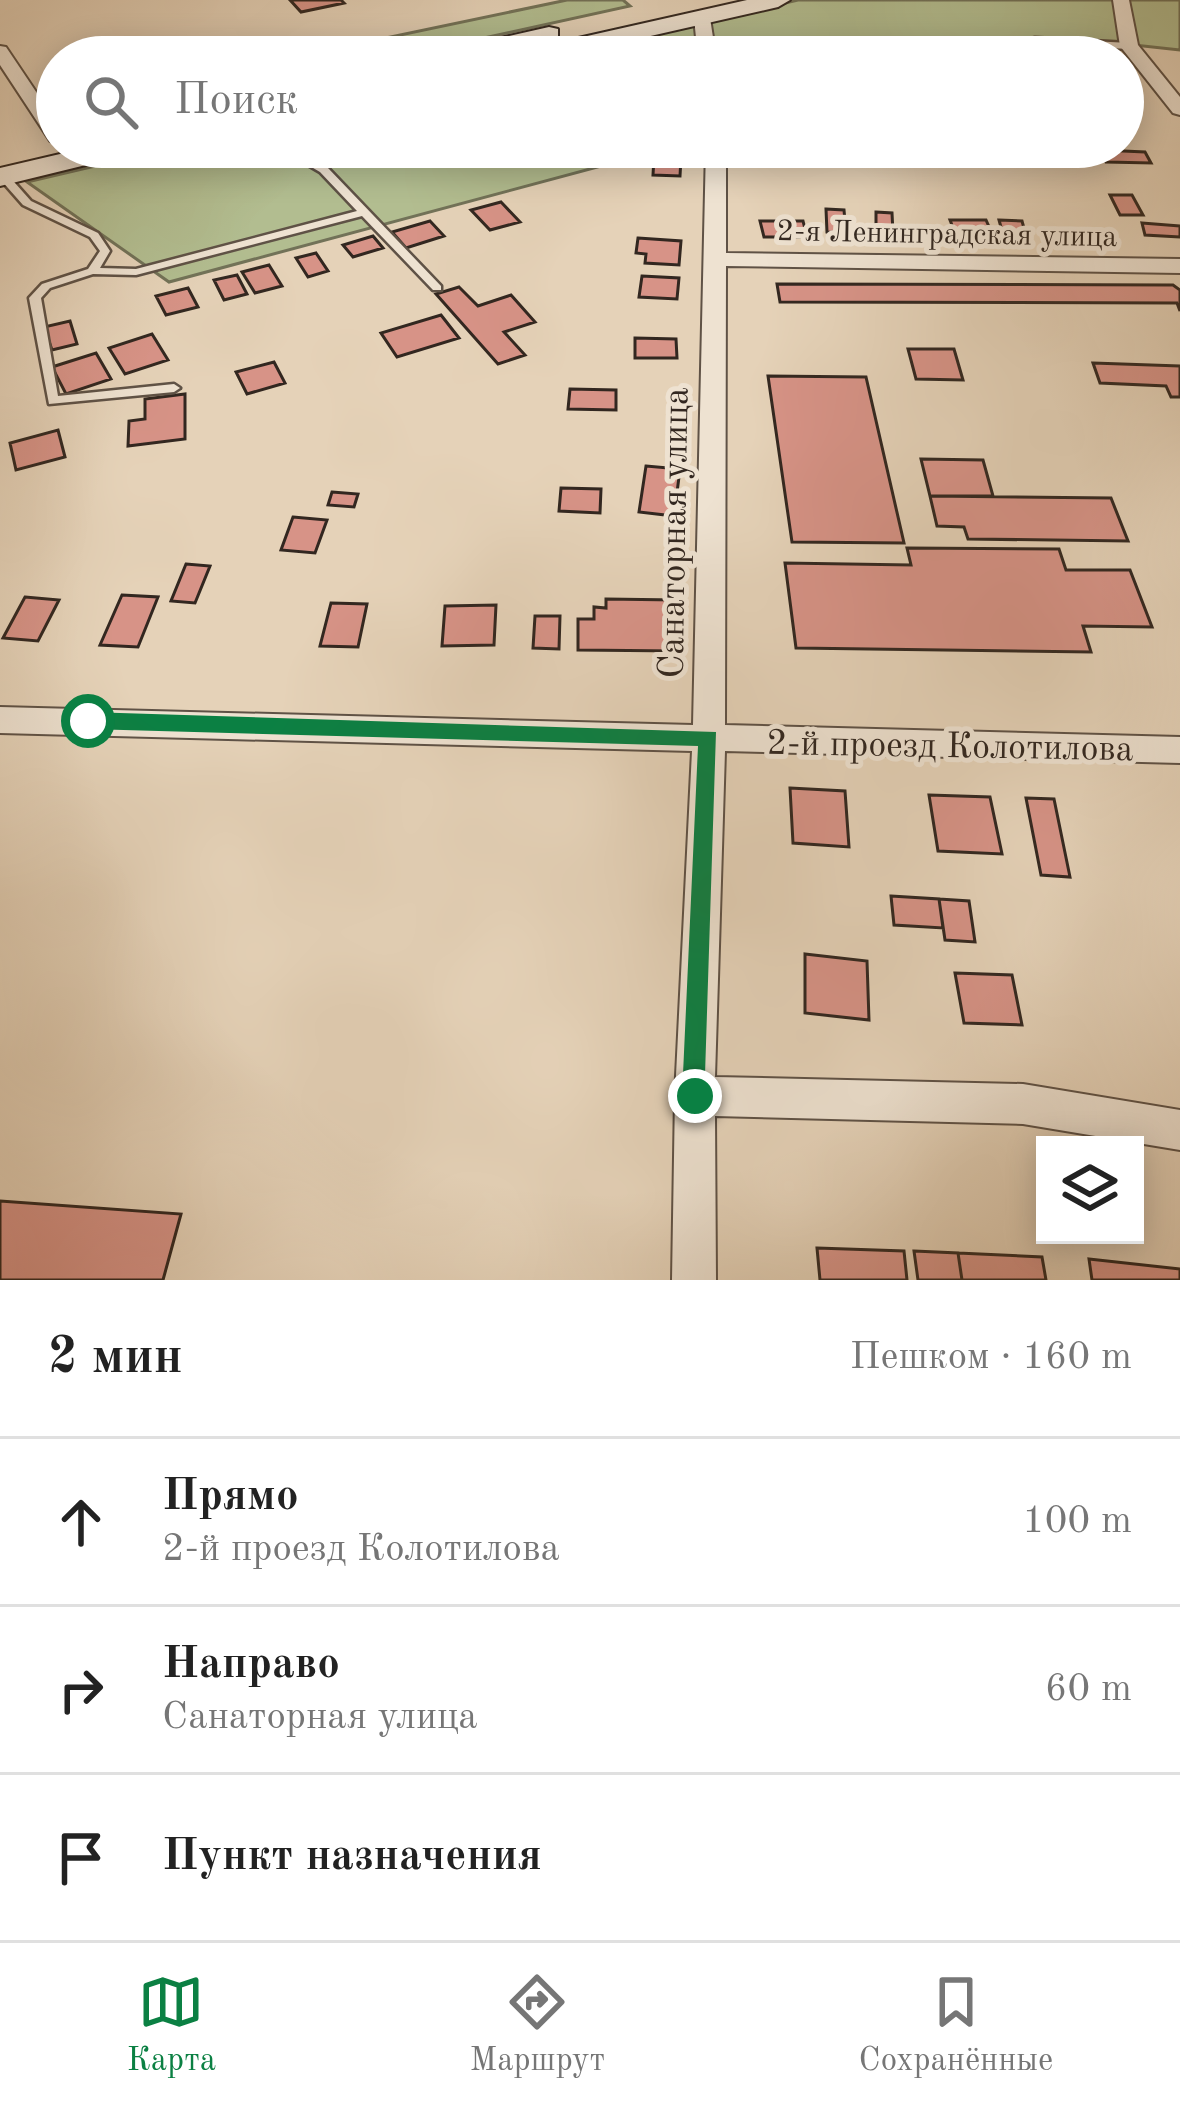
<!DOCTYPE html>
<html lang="ru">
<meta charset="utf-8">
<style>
body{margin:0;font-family:"Old Standard TT",serif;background:#f6f6f6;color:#222}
.controls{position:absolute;right:36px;bottom:36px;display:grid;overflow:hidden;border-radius:0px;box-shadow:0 6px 30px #0003}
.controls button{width:108px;height:108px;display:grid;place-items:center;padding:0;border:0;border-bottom:3px solid #e0e0e0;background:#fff;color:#222;font:60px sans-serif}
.stop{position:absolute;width:36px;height:36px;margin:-27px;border:9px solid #0b8043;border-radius:50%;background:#fff}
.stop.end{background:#0b8043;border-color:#fff;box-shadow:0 3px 12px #0008}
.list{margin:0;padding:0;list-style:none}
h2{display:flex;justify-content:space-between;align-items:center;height:156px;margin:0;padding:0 48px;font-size:51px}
h2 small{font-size:39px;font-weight:400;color:#767676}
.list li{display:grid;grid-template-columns:78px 1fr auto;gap:36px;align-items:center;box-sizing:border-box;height:168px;padding:0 48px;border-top:3px solid #e0e0e0}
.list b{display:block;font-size:45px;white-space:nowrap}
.list p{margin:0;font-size:39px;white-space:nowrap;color:#767676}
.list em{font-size:39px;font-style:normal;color:#767676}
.icon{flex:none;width:66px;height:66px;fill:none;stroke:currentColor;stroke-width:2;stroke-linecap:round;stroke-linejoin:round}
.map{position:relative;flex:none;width:1180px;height:1280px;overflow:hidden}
.search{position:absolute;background:#fff;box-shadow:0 6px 30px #0003;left:36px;right:36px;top:36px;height:132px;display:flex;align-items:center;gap:30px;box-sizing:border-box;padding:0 42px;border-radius:66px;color:#767676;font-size:45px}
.sheet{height:660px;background:#fff}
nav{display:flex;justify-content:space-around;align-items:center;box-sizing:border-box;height:168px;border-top:3px solid #e0e0e0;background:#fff;font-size:33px;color:#767676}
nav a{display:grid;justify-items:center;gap:6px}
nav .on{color:#0b8043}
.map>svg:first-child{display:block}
.green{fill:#b2bd90;stroke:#727258;stroke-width:3}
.building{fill:#d79387;stroke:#322720;stroke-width:3}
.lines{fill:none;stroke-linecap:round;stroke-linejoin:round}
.service-casing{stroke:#5f5246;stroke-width:5}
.minor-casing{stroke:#5f5246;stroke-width:4}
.secondary-casing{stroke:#322720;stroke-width:4}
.service{fill:#eee2d1;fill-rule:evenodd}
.minor{fill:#eee2d1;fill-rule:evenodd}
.secondary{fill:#eee2d1;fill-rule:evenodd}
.route{fill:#0b8043}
.labels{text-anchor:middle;stroke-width:10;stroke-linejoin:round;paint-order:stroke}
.far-street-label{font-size:30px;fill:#322720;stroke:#eee2d1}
.street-label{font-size:36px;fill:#322720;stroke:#eee2d1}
</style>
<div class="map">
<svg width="1180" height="1280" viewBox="0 0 1180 1280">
<rect width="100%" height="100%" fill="#e5d2b8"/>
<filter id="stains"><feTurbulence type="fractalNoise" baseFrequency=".00167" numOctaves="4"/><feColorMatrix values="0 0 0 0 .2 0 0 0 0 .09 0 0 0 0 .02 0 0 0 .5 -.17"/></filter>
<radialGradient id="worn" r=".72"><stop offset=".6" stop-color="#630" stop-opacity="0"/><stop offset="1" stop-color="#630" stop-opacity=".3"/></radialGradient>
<path class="green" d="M 567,0 L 623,0 L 630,6 L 397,57 L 295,57 Z
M 798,0 L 1180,0 L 1180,50 L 1070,38 L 1002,57 L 555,57 Z
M 176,147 L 672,147 L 169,282 L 27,182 Z"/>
<path class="building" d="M 290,0 L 341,0 L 344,3 L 301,12 Z
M 1086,44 L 1098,57 L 1062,57 L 1052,46 Z
M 968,147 L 975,147 L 994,158 L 972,166 L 950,154 Z
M 1010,147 L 1029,147 L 1038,160 L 1002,162 L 997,153 L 1013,153 Z
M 1101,150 L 1145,152 L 1151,163 L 1106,162 Z
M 654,157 L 681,158 L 680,176 L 653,175 Z
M 1110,195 L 1132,195 L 1143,215 L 1120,215 Z
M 501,202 L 520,222 L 490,230 L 471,210 Z
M 826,209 L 844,210 L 846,233 L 827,232 Z
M 876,212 L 892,213 L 893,233 L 876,232 Z
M 950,220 L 986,220 L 994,238 L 957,238 Z
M 999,220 L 1022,221 L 1027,239 L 1004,238 Z
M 430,221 L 444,236 L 406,248 L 392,232 Z
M 760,221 L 803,221 L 807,237 L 764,237 Z
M 1142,223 L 1180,226 L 1180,237 L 1145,235 Z
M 373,236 L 383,248 L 353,257 L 343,245 Z
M 638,238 L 681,241 L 679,265 L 645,263 L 646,254 L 636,253 Z
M 316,253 L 328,271 L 308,277 L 296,258 Z
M 269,265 L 282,286 L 255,293 L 242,272 Z
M 237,275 L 247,294 L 224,300 L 214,280 Z
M 642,276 L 679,278 L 677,299 L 639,297 Z
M 777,284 L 1173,285 L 1180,290 L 1180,311 L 1177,303 L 780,302 Z
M 459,287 L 478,306 L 511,295 L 535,322 L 504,332 L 525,355 L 498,364 L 436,294 Z
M 188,288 L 198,307 L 166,315 L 156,296 Z
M 441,315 L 459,338 L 397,357 L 381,333 Z
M 70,321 L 77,344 L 52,350 L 44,327 Z
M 152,334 L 168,360 L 125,374 L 109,348 Z
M 635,338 L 676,339 L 677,358 L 635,358 Z
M 908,349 L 954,349 L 963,380 L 916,379 Z
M 96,353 L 111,379 L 66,394 L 52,367 Z
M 274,362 L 285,383 L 247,394 L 236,372 Z
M 1093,363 L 1180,366 L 1180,397 L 1171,397 L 1166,386 L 1100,383 Z
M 768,376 L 866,377 L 904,543 L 792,542 Z
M 570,389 L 616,390 L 616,410 L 568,409 Z
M 185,394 L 185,439 L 128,446 L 129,421 L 145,419 L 145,399 Z
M 58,430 L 65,457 L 16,470 L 10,443 Z
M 921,459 L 983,460 L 993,496 L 930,496 Z
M 646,466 L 680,469 L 674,516 L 639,512 Z
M 561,488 L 601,489 L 600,513 L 559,511 Z
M 332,492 L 358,494 L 354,507 L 328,505 Z
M 930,496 L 1111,498 L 1128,541 L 968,539 L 964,527 L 937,526 Z
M 293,517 L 327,520 L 315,553 L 281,550 Z
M 907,548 L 1059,549 L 1066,570 L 1130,570 L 1152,627 L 1083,626 L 1091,652 L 796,648 L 785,563 L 911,565 Z
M 186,564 L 210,566 L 195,603 L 171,601 Z
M 122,595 L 158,597 L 138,647 L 100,645 Z
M 25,597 L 59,600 L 38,641 L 3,638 Z
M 606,599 L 676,600 L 678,651 L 578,650 L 578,619 L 594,619 L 594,607 L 606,608 Z
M 331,603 L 367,604 L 358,647 L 320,646 Z
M 496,605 L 494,645 L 442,646 L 445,606 Z
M 535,616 L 560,616 L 559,649 L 533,648 Z
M 790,788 L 845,791 L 849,847 L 793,843 Z
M 929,795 L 990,797 L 1002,854 L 938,851 Z
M 1026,798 L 1054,799 L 1070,877 L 1041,875 Z
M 891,896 L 939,899 L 943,928 L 894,925 Z
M 939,899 L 969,901 L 975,942 L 945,940 Z
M 805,954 L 867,961 L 869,1020 L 805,1013 Z
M 955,973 L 1012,975 L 1022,1025 L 964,1023 Z
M 0,1201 L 181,1214 L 163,1280 L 0,1280 Z
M 817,1248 L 904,1251 L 907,1280 L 820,1280 Z
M 914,1251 L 958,1253 L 962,1280 L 918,1280 Z
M 958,1253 L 1042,1257 L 1046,1280 L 962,1280 Z
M 1089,1259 L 1180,1269 L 1180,1280 L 1092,1280 Z"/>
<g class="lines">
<defs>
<path id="service" d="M 1035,38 L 1129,43 L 1133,46 L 1129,49 L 1035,44 L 971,57 L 954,57 Z
M 277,147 L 289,147 L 328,168 L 441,286 L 441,290 L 433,290 L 362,216 L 136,275 L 93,274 L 50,288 L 41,298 L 58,396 L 174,384 L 180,388 L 174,392 L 49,404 L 29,298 L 42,284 L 88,269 L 100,251 L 90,237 L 23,205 L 0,179 L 0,174 L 7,174 L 31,201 L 98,233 L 110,251 L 100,268 L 136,269 L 357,211 L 320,172 Z"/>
<path id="minor" d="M 1113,0 L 1129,0 L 1138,45 L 1180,97 L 1180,115 L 1173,113 L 1120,46 Z
M 702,13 L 710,18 L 716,57 L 698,57 L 694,18 Z
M 0,46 L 6,47 L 57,123 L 57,143 L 50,141 L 0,65 Z
M 706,147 L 726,147 L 726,253 L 1180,259 L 1180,273 L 726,266 L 725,725 L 1180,737 L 1180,763 L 725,751 L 715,1077 L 1023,1084 L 1180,1110 L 1180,1150 L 1023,1124 L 715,1116 L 716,1280 L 672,1280 L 675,1096 L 692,751 L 0,733 L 0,707 L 693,725 Z"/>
<path id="secondary" d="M 747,0 L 790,0 L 778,7 L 558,57 L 513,57 L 525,50 Z
M 549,27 L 558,29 L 558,39 L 480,57 L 435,57 L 438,52 Z
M 90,147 L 139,147 L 135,153 L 0,186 L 0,168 Z"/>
</defs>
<use href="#service" class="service-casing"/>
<use href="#minor" class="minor-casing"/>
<use href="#secondary" class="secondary-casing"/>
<use href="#service" class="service"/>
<use href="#minor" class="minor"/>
<use href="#secondary" class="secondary"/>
</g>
<path class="route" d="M 88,712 L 716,732 L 704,1106 L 695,1109 L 686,1106 L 682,1096 L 698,746 L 88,729 L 78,721 Z"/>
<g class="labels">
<g class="far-street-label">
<text transform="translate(947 233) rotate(1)" y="10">2-я Ленинградская улица</text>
</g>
<g class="street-label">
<text transform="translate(672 533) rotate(-89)" y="13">Санаторная улица</text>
<text transform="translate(950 744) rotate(1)" y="13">2-й проезд Колотилова</text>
</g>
</g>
<rect width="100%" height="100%" filter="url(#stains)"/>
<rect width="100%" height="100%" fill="url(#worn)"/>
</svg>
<div class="controls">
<button><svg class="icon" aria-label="layers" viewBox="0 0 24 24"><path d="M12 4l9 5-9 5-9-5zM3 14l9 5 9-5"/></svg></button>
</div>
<div class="stop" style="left:88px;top:721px"></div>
<div class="stop end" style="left:695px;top:1096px"></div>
<div class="search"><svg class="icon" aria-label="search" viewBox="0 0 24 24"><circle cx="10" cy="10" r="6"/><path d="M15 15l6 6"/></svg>Поиск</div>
</div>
<section class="sheet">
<h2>2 мин<small>Пешком · 160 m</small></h2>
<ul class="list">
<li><svg class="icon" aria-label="ahead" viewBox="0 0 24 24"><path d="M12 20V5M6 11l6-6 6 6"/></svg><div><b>Прямо</b><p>2-й проезд Колотилова</p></div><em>100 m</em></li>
<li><svg class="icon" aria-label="right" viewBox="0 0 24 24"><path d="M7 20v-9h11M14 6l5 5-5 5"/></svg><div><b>Направо</b><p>Санаторная улица</p></div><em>60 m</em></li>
<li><svg class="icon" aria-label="arrive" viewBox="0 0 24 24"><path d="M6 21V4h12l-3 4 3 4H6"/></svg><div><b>Пункт назначения</b></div></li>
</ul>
</section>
<nav>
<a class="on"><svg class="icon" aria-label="map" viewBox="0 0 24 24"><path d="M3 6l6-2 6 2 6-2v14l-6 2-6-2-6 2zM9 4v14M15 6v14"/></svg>Карта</a>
<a><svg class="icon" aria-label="directions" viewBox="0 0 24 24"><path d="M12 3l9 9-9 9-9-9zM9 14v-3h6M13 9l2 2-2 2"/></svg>Маршрут</a>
<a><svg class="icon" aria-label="saved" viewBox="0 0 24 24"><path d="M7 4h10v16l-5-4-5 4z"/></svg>Сохранённые</a>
</nav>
